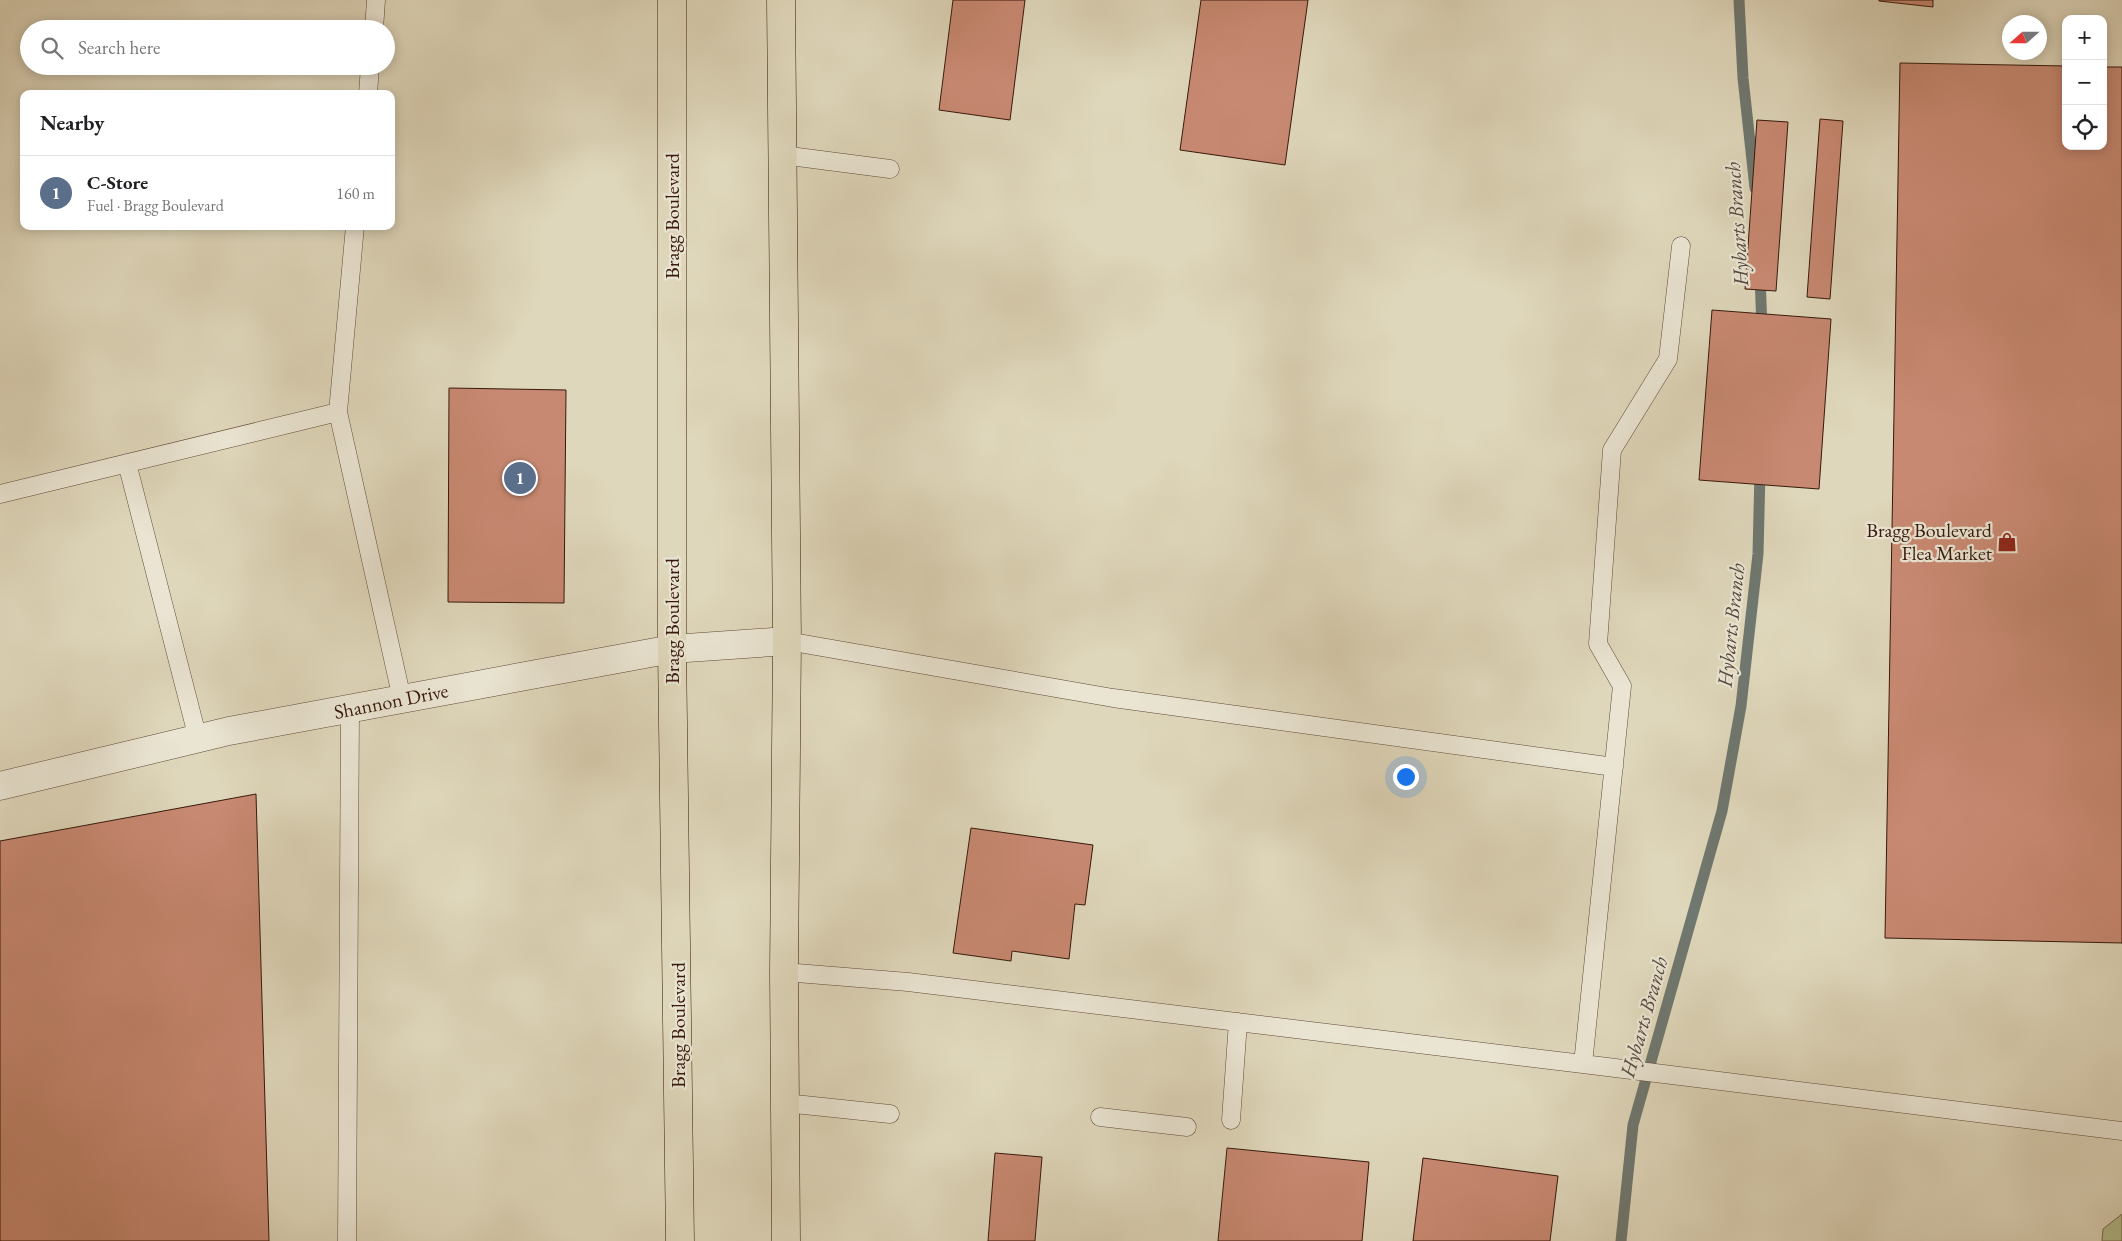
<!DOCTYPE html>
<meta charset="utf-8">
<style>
body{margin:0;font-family:"EB Garamond",serif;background:#f6f6f6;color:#202124}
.controls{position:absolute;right:15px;top:15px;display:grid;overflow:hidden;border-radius:10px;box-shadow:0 2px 12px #0003}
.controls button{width:45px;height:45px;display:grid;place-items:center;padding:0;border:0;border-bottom:1px solid #e0e0e0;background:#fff;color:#202124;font:25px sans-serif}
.compass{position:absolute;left:2002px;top:15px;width:45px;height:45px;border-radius:50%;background:#fff;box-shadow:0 2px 12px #0003;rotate:249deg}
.you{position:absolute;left:1405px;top:776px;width:18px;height:18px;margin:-12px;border:4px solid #fff;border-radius:50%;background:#1a73e8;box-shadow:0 0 0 8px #1a73e833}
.badge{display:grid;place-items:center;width:32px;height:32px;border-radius:50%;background:#8f2418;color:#fff;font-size:16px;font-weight:700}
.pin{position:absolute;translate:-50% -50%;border:2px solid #fff;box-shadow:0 1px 5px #0006}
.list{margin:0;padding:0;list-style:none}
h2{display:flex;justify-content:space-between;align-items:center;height:65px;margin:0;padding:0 20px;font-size:21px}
h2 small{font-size:16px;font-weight:400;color:#757577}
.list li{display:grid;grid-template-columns:32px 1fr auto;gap:15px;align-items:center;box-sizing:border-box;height:75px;padding:0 20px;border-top:1px solid #e0e0e0}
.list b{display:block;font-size:19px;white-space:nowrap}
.list p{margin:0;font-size:16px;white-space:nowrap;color:#757577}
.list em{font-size:16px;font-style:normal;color:#757577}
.icon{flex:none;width:28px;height:28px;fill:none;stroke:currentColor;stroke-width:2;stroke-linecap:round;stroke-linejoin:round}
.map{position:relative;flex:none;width:2122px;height:1241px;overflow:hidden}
.search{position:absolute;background:#fff;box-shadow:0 2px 12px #0003;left:20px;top:20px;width:375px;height:55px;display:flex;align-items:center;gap:12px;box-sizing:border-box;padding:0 18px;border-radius:28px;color:#757577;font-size:19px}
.panel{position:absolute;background:#fff;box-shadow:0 2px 12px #0003;left:20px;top:90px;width:375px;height:140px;border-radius:10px}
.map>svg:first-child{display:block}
.green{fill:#b5bd8d;stroke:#766a4c}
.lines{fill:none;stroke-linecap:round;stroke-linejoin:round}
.stream{stroke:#6f7870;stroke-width:11}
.building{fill:#c88972;stroke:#37180b}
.lane-casing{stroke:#614837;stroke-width:19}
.street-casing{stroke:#614837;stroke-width:29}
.primary-casing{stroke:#37180b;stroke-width:29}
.lane{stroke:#eae5d3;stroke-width:18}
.street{stroke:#eae5d3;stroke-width:28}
.primary{stroke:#dfd7bb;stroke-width:28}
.labels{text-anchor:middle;stroke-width:4.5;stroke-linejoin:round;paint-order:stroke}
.street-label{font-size:20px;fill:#37180b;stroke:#eae5d3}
.poi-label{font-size:20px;fill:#37180b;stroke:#eae5d3;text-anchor:end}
.water-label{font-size:21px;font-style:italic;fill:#53483e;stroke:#eae5d3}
</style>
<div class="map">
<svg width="2122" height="1241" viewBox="0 0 2122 1241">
<rect width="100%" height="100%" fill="#dfd7bb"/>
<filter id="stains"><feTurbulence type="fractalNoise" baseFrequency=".004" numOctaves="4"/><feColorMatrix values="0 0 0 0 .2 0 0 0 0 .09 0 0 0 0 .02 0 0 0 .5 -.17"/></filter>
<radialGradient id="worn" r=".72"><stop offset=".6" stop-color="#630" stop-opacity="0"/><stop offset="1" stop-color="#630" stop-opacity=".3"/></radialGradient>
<path class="green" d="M 2122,1214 L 2122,1241 L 2102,1241 L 2103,1229 Z"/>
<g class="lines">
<path class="stream" d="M 1739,0 L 1743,78 L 1755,188
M 1760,276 L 1762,328
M 1621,1241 L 1633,1125 L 1722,811 L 1741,706 L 1758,554 L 1760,471"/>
</g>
<path class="building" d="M 953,0 L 1025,0 L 1010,120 L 939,110 Z
M 1201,0 L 1308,0 L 1285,165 L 1180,150 Z
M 1879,0 L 1933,0 L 1933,7 L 1879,1 Z
M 1900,63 L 2066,66 L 2066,146 L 2103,146 L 2103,67 L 2122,67 L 2122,943 L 1885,938 Z
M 1820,119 L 1843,121 L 1830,299 L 1807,297 Z
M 1757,120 L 1788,122 L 1776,291 L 1745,289 Z
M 1712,310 L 1831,319 L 1819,489 L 1699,480 Z
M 449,388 L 566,390 L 564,603 L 448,602 Z
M 256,794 L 269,1241 L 0,1241 L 0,841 Z
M 971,828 L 1093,845 L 1085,905 L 1075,904 L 1069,959 L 1012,951 L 1011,961 L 953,953 Z
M 1227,1148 L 1369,1162 L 1362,1241 L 1218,1241 Z
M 995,1153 L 1042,1157 L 1035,1241 L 988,1241 Z
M 1423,1158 L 1558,1176 L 1550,1241 L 1413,1241 Z"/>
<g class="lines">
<defs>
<path id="lane" d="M 374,29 L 376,0
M 368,94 L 370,66
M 782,155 L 890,169
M 338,412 L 402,699
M 127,463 L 198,739
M 0,494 L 338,412 L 355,226
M 787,641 L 1113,698 L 1614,767
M 784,972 L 908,982 L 1583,1064 L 1622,686 L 1598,644 L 1612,450 L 1668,359 L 1681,246
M 1583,1064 L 2122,1131
M 785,1103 L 890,1114
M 1100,1117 L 1187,1127
M 1231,1120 L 1238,1022
M 347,1241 L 350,709"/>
<path id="street" d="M 0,786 L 229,731 L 672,649 L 787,641"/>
<path id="primary" d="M 672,0 L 672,649 L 680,1241
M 781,0 L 787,641 L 784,972 L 786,1241"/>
</defs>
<use href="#lane" class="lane-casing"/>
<use href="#street" class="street-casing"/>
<use href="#primary" class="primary-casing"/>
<use href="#lane" class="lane"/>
<use href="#street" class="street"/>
<use href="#primary" class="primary"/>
</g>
<defs>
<symbol id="shop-bare" viewBox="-9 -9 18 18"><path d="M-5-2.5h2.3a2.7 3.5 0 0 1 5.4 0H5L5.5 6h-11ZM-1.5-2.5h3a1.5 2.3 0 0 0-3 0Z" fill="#8f2418" stroke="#eae5d3" stroke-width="2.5" paint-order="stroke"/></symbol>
</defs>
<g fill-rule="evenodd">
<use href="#shop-bare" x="1993" y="528" width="28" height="28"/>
</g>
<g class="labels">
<g class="street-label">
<text transform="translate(672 216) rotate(-90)" y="7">Bragg Boulevard</text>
<text transform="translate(672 621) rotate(-90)" y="7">Bragg Boulevard</text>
<text transform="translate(391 701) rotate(-11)" y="7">Shannon Drive</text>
<text transform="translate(678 1025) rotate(-90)" y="7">Bragg Boulevard</text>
</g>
<g class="poi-label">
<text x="1992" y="537">Bragg Boulevard<tspan x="1992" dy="23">Flea Market</tspan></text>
</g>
<g class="water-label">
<text transform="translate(1737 224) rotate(-94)" y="7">Hybarts Branch</text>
<text transform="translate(1731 625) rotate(-84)" y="7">Hybarts Branch</text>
<text transform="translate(1644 1017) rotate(-74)" y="7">Hybarts Branch</text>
</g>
</g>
<rect width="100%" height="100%" filter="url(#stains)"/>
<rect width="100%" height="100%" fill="url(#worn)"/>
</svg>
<div class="controls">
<button>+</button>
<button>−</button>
<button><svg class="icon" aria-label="locate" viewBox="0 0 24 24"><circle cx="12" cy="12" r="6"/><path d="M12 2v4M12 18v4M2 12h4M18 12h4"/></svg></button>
</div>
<svg class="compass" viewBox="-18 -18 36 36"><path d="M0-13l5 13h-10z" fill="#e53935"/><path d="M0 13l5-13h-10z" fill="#757577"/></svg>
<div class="you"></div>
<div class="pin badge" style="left:520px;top:478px;background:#5c6f8a">1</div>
<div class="search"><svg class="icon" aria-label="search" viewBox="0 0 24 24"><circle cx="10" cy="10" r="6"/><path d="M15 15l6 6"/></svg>Search here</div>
<section class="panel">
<h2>Nearby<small></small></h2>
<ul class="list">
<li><span class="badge" style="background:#5c6f8a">1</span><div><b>C-Store</b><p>Fuel · Bragg Boulevard</p></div><em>160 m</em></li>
</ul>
</section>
</div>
